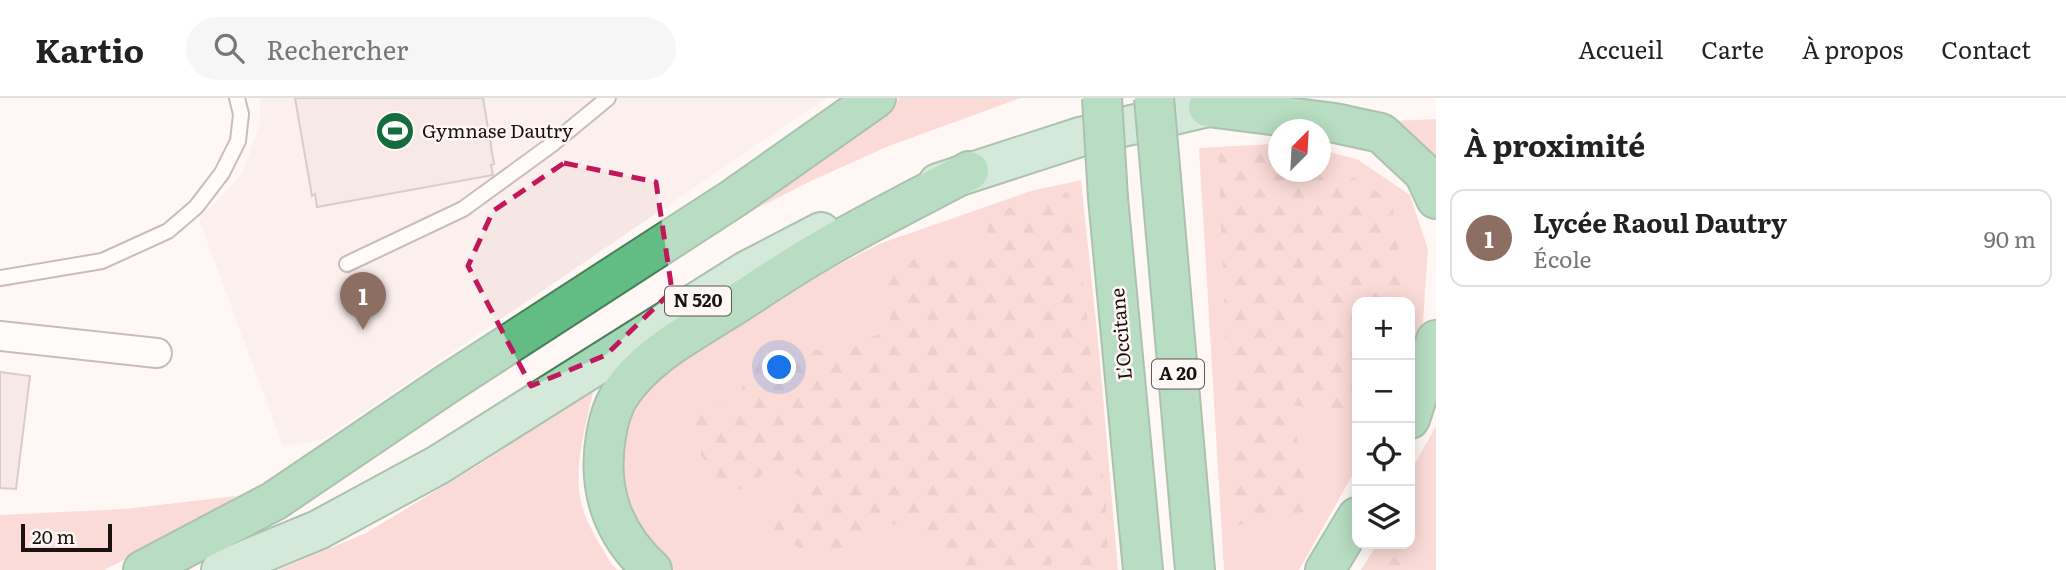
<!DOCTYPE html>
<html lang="fr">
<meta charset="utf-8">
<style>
body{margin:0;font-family:Literata,serif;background:#f6f6f6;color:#222}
.controls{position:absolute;right:21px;bottom:21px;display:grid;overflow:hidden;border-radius:14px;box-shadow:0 4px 18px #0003}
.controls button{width:63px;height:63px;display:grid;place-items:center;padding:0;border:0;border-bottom:2px solid #e0e0e0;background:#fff;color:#222;font:35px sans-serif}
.compass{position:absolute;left:1268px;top:21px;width:63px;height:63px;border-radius:50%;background:#fff;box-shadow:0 4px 18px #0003;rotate:24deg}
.scale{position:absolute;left:21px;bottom:18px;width:91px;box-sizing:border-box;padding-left:7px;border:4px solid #191211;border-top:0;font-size:19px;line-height:24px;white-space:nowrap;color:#191211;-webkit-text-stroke:5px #fff7f5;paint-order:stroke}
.you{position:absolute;left:780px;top:270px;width:24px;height:24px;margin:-18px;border:5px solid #fff;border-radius:50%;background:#1a73e8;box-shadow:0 0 0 10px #1a73e833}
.badge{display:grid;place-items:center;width:46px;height:46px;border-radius:50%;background:#db2777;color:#fff;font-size:23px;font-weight:700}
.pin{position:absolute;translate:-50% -58px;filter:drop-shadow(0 2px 4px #0008)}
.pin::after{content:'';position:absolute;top:37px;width:24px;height:21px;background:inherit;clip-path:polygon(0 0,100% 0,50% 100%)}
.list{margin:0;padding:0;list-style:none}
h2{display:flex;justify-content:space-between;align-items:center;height:91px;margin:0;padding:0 28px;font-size:30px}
h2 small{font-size:23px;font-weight:400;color:#767676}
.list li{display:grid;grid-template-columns:46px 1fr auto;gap:21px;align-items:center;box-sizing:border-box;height:98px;margin:0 14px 14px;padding:0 14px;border:2px solid #e0e0e0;border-radius:14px}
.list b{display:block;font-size:26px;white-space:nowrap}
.list p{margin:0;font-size:23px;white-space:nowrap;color:#767676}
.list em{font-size:23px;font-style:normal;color:#767676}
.icon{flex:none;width:38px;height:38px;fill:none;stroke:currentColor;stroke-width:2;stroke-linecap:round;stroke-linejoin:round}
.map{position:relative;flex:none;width:1436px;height:472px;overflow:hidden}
header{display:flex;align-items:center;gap:42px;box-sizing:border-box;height:98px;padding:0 35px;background:#fff;border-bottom:2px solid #e0e0e0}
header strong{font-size:33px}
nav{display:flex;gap:38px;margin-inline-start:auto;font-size:24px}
.search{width:490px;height:63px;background:#f6f6f6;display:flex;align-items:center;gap:18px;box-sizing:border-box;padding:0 24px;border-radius:38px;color:#767676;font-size:26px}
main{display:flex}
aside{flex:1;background:#fff}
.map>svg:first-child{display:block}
.built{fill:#f7e7e4}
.grass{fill:#f7b9b1}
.forest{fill:url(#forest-firs)}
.building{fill:#ecd7d4;stroke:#aa9794;stroke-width:2}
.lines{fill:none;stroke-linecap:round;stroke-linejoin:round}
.lane-casing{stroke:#887673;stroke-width:18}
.street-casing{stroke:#887673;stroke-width:32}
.primary-casing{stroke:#48805b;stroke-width:42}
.highway-casing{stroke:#48805b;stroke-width:42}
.lane{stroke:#fff;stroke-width:14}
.street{stroke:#fff;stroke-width:28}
.primary{stroke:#a1d7b5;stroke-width:38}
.highway{stroke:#62bc83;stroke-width:38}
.highway-bridge-casing{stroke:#48805b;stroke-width:42;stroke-linecap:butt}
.highway-bridge{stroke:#62bc83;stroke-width:38}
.marked{fill:none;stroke:#c2185b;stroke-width:5;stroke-dasharray:14 9;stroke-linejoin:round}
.labels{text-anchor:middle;stroke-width:5;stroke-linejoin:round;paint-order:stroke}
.shield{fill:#fff7f5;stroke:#5e5755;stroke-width:2}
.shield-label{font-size:18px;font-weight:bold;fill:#191211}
.poi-label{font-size:19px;fill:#191211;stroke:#fff7f5;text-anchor:start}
.street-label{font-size:19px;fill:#191211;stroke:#fff7f5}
</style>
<header>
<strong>Kartio</strong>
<div class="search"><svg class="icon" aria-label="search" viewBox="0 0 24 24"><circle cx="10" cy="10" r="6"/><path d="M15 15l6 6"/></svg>Rechercher</div>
<nav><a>Accueil</a><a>Carte</a><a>À propos</a><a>Contact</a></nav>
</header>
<main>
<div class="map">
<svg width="1436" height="472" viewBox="0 0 1436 472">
<defs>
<pattern id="forest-firs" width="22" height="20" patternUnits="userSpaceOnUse" patternTransform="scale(1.75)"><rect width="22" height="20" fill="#f7b9b1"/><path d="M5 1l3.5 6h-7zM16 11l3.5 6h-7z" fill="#d39e97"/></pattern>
</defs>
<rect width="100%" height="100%" fill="#fff7f5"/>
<path class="built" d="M 260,0 L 826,0 L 323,342 L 283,348 L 199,122 L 242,76 L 260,25 Z"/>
<path class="grass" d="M 900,0 L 1021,0 L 889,48 L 813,82 L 726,126 Z
M 1436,21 L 1436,65 L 1394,23 Z
M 1278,46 L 1279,74 L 1321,74 L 1321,52 L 1357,61 L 1410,97 L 1428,151 L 1423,225 L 1410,257 L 1410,204 L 1357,204 L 1357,369 L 1299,472 L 1224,472 L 1199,50 Z
M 1081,82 L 1099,253 L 1118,472 L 674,472 L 659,462 L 616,388 L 616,339 L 650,281 L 764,206 L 879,146 L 1031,93 Z
M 594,290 C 586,328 572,370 582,408 C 588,429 602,449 612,467 L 618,472 L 278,472 L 366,435 L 482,365 Z
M 1436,328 L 1436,472 L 1361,472 L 1377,446 L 1410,446 L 1410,374 Z
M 236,398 L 211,418 L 104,472 L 0,472 L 0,417 L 125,411 Z"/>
<path class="forest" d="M 1278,46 L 1279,74 L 1321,74 L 1321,61 L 1392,102 L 1405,204 L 1357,204 L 1357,321 L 1290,306 L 1312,412 L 1233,428 L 1218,49 Z
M 1068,94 L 1077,124 L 1106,406 L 1108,465 C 1086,472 1077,467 1057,457 L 1047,472 L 971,472 L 942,457 L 920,430 L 871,424 L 850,453 L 825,461 L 796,448 L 774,431 L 803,379 L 770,367 L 747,393 L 720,385 L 701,357 L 694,309 L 734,310 L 757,251 L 839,252 L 894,230 L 872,177 L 932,155 L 953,163 L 985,148 L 990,115 Z
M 1376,449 L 1417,472 L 1361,472 Z"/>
<path class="building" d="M 295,0 L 483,0 L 494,66 L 491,67 L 493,77 L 317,109 L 315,96 L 312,98 Z
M 0,274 L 30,278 L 16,391 L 0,390 Z"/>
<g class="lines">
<defs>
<path id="lane" d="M 347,166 L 463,111 L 551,47 L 608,0
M 0,180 L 102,163 L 168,133 L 196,109 L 222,75 L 238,43 L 241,16 L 237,0"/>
<path id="street" d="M 0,238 L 157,255"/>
<path id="primary" d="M 938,85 L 1080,39 L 1208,9
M 221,472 L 318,432 L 438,367 L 746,173 L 821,134"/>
<path id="highway" d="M 1208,9 L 1335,25 L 1381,35 L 1424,75 L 1436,101
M 1161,80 L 1195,472
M 1108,100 L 1143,472
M 1410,321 L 1436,242
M 143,472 L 274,403 L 447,286 L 734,100 L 876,0
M 652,472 C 612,435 597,391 606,338 C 608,325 612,310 619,298 C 645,258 690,235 730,210 C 758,192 786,173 815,156 C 865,126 918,100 969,73
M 1325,472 L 1357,419"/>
</defs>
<use href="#lane" class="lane-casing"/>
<use href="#street" class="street-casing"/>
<use href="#primary" class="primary-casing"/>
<use href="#highway" class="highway-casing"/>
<use href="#lane" class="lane"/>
<use href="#street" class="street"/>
<use href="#primary" class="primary"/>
<use href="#highway" class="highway"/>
<defs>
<path id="highway-bridge" d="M 1102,0 L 1108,100
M 1154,0 L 1161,80"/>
</defs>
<use href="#highway-bridge" class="highway-bridge-casing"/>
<use href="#highway-bridge" class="highway-bridge"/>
</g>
<path d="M0 0H1436V472H0ZM 564,65 L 656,84 L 672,193 L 606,257 L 531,288 L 468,168 L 493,113 Z" fill="#fff7f5" fill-opacity=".55" fill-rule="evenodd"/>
<path class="marked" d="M 564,65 L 656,84 L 672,193 L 606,257 L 531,288 L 468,168 L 493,113 Z"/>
<defs>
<symbol id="stadium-disc" viewBox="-11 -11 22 22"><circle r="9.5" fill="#166c3e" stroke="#fff7f5"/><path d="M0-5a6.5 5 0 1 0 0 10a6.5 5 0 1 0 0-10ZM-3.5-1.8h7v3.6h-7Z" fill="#fff"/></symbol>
</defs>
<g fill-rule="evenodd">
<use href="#stadium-disc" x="373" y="11" width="44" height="44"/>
</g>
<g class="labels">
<g class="shield">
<rect x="665" y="188.5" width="66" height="29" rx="5"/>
<rect x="1152" y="261.5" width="52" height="29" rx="5"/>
</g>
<g class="shield-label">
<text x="698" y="209">N 520</text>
<text x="1178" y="282">A 20</text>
</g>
<g class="poi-label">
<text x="422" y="40">Gymnase Dautry</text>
</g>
<g class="street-label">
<text transform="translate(1121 236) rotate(-95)" y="7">L'Occitane</text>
</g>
</g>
</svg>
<div class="controls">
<button>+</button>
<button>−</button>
<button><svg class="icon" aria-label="locate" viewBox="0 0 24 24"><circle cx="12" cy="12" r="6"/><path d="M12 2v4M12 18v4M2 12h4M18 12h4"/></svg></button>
<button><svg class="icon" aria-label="layers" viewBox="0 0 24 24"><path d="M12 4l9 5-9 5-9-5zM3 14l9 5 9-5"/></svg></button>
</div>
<svg class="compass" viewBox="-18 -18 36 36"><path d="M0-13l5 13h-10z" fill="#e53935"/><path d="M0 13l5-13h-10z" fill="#767676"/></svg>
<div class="scale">20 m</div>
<div class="you"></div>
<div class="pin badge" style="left:363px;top:232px;background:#8d6e63">1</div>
</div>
<aside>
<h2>À proximité<small></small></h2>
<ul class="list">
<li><span class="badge" style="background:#8d6e63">1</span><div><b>Lycée Raoul Dautry</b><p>École</p></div><em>90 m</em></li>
</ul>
</aside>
</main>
